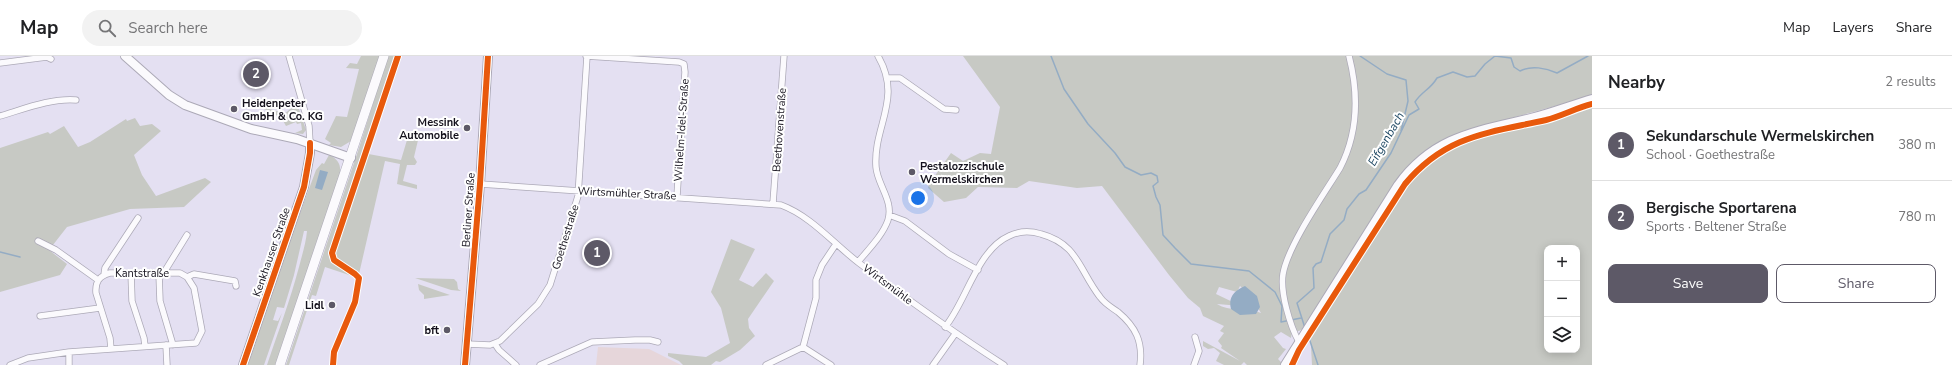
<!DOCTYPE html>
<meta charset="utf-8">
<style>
body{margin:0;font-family:"Nunito Sans",sans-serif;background:#f2f2f2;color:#202124}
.controls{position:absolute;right:12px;bottom:12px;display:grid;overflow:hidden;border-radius:8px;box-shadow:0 2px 10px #0003}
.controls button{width:36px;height:36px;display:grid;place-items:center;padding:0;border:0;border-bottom:1px solid #e0e0e0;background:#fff;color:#202124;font:20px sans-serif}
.you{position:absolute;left:918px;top:142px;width:14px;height:14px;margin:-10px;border:3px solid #fff;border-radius:50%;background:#1a73e8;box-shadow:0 0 0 6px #1a73e833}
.badge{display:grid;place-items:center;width:26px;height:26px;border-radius:50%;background:#5d5967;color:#fff;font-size:13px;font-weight:700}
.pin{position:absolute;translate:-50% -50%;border:2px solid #fff;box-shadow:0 1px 4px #0006}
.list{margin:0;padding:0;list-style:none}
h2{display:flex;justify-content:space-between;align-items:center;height:52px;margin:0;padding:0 16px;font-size:17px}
h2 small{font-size:13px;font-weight:400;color:#757577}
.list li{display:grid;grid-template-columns:26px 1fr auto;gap:12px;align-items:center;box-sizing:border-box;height:72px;padding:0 16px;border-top:1px solid #e0e0e0}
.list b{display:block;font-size:15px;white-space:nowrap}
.list p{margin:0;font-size:13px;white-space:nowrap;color:#757577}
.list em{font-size:13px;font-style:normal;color:#757577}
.actions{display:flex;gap:8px;padding:12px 16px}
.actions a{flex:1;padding:9px 0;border:1px solid #5d5967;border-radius:8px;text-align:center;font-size:14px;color:#5d5967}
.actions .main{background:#5d5967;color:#fff}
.icon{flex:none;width:22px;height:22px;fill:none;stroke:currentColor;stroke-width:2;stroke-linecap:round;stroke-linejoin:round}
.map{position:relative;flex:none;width:1592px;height:309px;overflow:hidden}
header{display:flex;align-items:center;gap:24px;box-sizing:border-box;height:56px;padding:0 20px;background:#fff;border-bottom:1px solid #e0e0e0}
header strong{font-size:19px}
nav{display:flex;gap:22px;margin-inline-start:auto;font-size:14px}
.search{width:280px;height:36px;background:#f2f2f2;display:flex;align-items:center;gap:10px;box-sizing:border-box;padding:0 14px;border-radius:22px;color:#757577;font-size:15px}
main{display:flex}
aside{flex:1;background:#fff}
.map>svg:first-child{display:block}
.industrial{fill:#e6d6da}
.green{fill:#c7c9c4;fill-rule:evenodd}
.water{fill:#94acc4}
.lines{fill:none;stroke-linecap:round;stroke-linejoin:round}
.stream{stroke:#94acc4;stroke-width:1.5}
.street-casing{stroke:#aca9b7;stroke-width:7}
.secondary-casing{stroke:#aca9b7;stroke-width:10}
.primary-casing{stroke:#aca9b7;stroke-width:10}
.street{stroke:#fbfafd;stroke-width:5.5}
.secondary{stroke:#fbfafd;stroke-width:8}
.primary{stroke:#fbfafd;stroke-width:9}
.cycleway-casing{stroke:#fff;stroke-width:8}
.cycleway{stroke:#e8590c;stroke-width:6}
.poi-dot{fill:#5d5967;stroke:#fff;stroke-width:1.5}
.labels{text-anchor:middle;stroke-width:4;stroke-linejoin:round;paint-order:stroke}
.poi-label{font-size:11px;font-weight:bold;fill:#14111c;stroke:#fff;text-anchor:end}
.street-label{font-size:11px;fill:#14111c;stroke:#fff}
.water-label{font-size:12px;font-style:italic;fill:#133f5c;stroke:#fff}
</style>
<header>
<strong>Map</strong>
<div class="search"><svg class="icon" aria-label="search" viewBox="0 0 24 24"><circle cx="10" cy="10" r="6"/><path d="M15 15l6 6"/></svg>Search here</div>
<nav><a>Map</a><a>Layers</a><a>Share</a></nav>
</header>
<main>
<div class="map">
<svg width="1592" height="309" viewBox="0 0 1592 309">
<rect width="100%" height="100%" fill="#e4e0f2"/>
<path class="industrial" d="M 598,291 L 649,293 L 681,309 L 596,309 Z"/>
<path class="green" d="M 361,0 L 380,0 L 351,85 L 341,91 L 329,89 L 331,87 L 325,83 L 336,60 L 347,61 L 359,13 L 346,12 L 350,7 L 357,8 Z
M 388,0 L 396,0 L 390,11 L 363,97 L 401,104 L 407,84 L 411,85 L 419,80 L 414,101 L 417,106 L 415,109 L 407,109 L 403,125 L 417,129 L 417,133 L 397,128 L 400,108 L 385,105 L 359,218 L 355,221 L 325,211 L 316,240 L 312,239 L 289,309 L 286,309 L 358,95 Z
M 963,0 L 1592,0 L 1592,40 L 1463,75 L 1436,88 L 1423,97 L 1349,201 L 1302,273 L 1299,275 L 1292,275 L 1291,282 L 1281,276 L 1274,281 L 1283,292 L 1286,293 L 1278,303 L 1284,309 L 1247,309 L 1244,306 L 1241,309 L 1224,309 L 1216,305 L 1220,297 L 1214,292 L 1208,293 L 1203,290 L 1203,285 L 1240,305 L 1221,292 L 1222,290 L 1218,285 L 1224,277 L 1220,275 L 1224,270 L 1203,260 L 1200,252 L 1188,242 L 1169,219 L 1102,130 L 1077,132 L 1029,125 L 1017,132 L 978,131 L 966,142 L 944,146 L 928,132 L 929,128 L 951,97 L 963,105 L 980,97 L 991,98 L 1000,51 ZM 1240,230 L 1249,238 L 1261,257 C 1247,251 1229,256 1217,248 L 1241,250 L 1216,238 L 1219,231 L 1237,236 Z
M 297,47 L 306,74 L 303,78 L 295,77 L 302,74 L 301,67 L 297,68 L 296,66 L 286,70 L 281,61 Z
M 256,49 L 283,57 L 280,61 Z
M 1592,49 L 1592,309 L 1312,309 L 1310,273 L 1400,133 C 1417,110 1439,89 1467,80 C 1489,73 1513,70 1536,65 C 1498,76 1454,77 1425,106 L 1465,84 L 1512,72 L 1546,66 ZM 1547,192 L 1577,192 L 1577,294 L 1547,294 Z
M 135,62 L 140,70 L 152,68 L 161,75 L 134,99 L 142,119 L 156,140 L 205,122 L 211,126 L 184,151 L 130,153 L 67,171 L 49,194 L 67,208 L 60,219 L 0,236 L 0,92 L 48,76 L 50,78 L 64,70 L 78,91 L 90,86 L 126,63 L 127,65 Z
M 329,99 C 338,103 341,108 340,118 L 276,309 L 267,309 C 278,276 290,245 299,211 C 302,199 306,187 307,175 L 304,175 L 294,219 L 284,252 L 277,251 L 273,264 L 278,265 L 282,257 L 264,309 L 248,309 L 287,192 L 316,114 L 322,107 L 324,108 Z
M 731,183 L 755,193 L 739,224 L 753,231 L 766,217 L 774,225 L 748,263 L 749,272 L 755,280 L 740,294 L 720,306 L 716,305 L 711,309 L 683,309 L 679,305 L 668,300 L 668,297 L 706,301 L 730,287 L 721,252 L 711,236 Z
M 415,222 L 454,223 L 457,226 L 458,233 L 461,235 L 451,234 Z
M 418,228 L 450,239 L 424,243 L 424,239 L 419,234 Z"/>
<path class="water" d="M 320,114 L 328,116 L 322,134 L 315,132 Z
M 1245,230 L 1257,240 L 1260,251 L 1256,258 L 1240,259 L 1231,253 C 1228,241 1234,235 1245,230 Z"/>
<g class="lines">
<path class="stream" d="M 1051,0 L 1064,33 L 1088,68 L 1115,97 L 1125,111 L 1141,119 L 1151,117 L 1157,120 L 1158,126 L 1153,130 L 1156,141 L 1160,149 L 1163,179 L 1175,192 L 1191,208 L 1249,215 L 1275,236 L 1282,250 L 1281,266 L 1301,262
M 1360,0 L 1387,18 L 1406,24 L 1408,45 L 1401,75
M 0,196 L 20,201
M 1305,272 L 1297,247 L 1314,232 L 1313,212 L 1316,208 L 1321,206 L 1330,178 L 1344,164 L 1347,153 L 1359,138 L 1366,134 L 1391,97 L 1409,59 L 1419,53 L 1415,46 C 1422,35 1430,34 1437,22 L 1453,16 L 1467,21 L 1475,20 L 1485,8 L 1495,0 L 1511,2 L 1514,11 L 1520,15 C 1531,9 1546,12 1557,17 L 1588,0
M 1308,279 L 1318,309"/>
<defs>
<path id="street" d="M 289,0 L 309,70 L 310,87
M 586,0 L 679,6 L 684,8 L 685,16 L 677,140
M 0,7 L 47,1 L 51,3
M 887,22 L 900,22 L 944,53 L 956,54
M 0,60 C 24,53 51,42 76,44
M 480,128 L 781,149 C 811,160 834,188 859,207 C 907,243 954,277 1004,309
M 773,147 L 784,0
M 889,159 L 905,165 L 949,198 L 978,214
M 38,185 L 56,194 L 98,224
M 858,206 C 868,194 883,179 888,164 C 894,145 877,128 876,111 C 873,70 903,43 878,0
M 131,217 L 132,245 L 144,282 L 145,290
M 159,218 L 160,245 L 173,289
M 163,218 L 187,179
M 104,219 L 105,212 L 138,162
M 187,221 L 194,218 L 235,225 L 236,230
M 40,260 L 100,252
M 945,271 C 966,246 977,194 1009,180 C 1019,175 1031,175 1041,178 C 1078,188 1079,214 1100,241 C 1105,248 1111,251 1118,256 C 1136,271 1143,286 1140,309
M 1299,286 C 1290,270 1280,236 1283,218 C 1288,189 1324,138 1340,112 C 1358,77 1359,39 1349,0
M 467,288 L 490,289 L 500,285 L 538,248 L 550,229 L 578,140 L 587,0
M 495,288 L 499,294 L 516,309
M 166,289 L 167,309
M 803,291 L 816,242 L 816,224 L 822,209 L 836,188
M 803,291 L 831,309
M 69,296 L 69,309
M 10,309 L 28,302 L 69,296 L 196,287 L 202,275 L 194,232 L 187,221 L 180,217 L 110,217 C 99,220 95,226 96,237 L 110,282 L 111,293
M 540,309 L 592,286 L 635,284 L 650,284 L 658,286
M 766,309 L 803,291
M 933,309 L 955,278
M 1194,309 L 1199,295 L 1195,281"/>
<path id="secondary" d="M 125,0 L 169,39 L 185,49 L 251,73 L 297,83 L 351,102
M 243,309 L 304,131 L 310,97 L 310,87
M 465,309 L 480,128 L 488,0
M 1285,309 L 1398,129 C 1433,80 1477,75 1531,62 C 1551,57 1572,49 1592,43"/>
<path id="primary" d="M 280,309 L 384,0"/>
</defs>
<use href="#street" class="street-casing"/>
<use href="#secondary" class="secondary-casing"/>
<use href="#primary" class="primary-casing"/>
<use href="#street" class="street"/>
<use href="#secondary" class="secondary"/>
<use href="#primary" class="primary"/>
<defs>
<path id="cycleway" d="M 243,309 L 304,131 L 310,97 L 310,87
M 333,309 L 334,296 L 355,246 L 359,222 L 355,218 L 334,204 L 332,197 L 398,0
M 465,309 L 480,128 L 488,0
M 1292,309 L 1299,294 L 1405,128 C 1446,79 1488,77 1546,64 C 1562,60 1576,52 1592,48"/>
</defs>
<use href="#cycleway" class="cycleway-casing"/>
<use href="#cycleway" class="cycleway"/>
</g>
<g class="poi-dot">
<circle cx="234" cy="53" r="4"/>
<circle cx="467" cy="72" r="4"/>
<circle cx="912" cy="116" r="4"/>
<circle cx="332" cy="249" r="4"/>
<circle cx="447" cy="274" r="4"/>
</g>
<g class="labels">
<g class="poi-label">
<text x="242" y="51" text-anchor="start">Heidenpeter<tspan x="242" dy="13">GmbH &amp; Co. KG</tspan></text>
<text x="459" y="70">Messink<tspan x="459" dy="13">Automobile</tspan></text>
<text x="920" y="114" text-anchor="start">Pestalozzischule<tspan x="920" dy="13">Wermelskirchen</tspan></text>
<text x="324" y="253">Lidl</text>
<text x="439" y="278">bft</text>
</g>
<g class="street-label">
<text transform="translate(681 74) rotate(-86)" y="4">Wilhelm-Idel-Straße</text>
<text transform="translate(779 74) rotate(-86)" y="4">Beethovenstraße</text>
<text transform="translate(627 137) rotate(3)" y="4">Wirtsmühler Straße</text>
<text transform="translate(468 154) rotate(-86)" y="4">Berliner Straße</text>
<text transform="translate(565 181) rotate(-73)" y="4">Goethestraße</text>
<text transform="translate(271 196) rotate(-71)" y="4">Kenkhauser Straße</text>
<text x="142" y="221">Kantstraße</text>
<text transform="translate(888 228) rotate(37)" y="4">Wirtsmühle</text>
</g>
<g class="water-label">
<text transform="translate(1386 83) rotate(-60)" y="4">Eifgenbach</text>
</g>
</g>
</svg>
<div class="controls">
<button>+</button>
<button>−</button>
<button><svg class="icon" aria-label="layers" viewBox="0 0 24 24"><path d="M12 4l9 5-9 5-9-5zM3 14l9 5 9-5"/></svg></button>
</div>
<div class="you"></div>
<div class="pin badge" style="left:597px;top:197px">1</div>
<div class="pin badge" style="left:256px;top:18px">2</div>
</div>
<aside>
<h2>Nearby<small>2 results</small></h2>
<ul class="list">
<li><span class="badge">1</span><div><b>Sekundarschule Wermelskirchen</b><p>School · Goethestraße</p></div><em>380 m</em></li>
<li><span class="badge">2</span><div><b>Bergische Sportarena</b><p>Sports · Beltener Straße</p></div><em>780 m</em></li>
</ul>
<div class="actions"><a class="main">Save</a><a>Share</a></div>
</aside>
</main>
